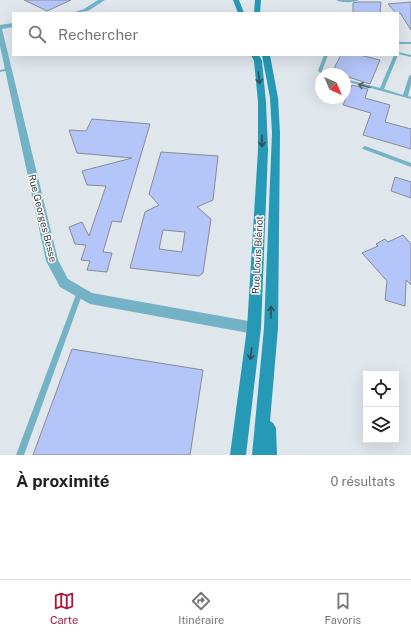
<!DOCTYPE html>
<html lang="fr">
<meta charset="utf-8">
<style>
body{margin:0;font-family:"Public Sans",sans-serif;background:#f6f6f6;color:#222}
.controls{position:absolute;right:12px;bottom:12px;display:grid;overflow:hidden;border-radius:0px;box-shadow:0 4px 16px #0002}
.controls button{width:36px;height:36px;display:grid;place-items:center;padding:0;border:0;border-bottom:1px solid #e0e0e0;background:#fff;color:#222;font:20px sans-serif}
.compass{position:absolute;left:315px;top:68px;width:36px;height:36px;border-radius:50%;background:#fff;box-shadow:0 4px 16px #0002;rotate:136deg}
.list{margin:0;padding:0;list-style:none}
h2{display:flex;justify-content:space-between;align-items:center;height:52px;margin:0;padding:0 16px;font-size:17px}
h2 small{font-size:13px;font-weight:400;color:#767676}
.icon{flex:none;width:22px;height:22px;fill:none;stroke:currentColor;stroke-width:2;stroke-linecap:round;stroke-linejoin:round}
.map{position:relative;flex:none;width:411px;height:455px;overflow:hidden}
.search{position:absolute;background:#fff;box-shadow:0 4px 16px #0002;left:12px;right:12px;top:12px;height:44px;display:flex;align-items:center;gap:10px;box-sizing:border-box;padding:0 14px;border-radius:0px;color:#767676;font-size:15px}
.sheet{height:124px;background:#fff}
nav{display:flex;justify-content:space-around;align-items:center;box-sizing:border-box;height:56px;border-top:1px solid #e0e0e0;background:#fff;font-size:11px;color:#767676}
nav a{display:grid;justify-items:center;gap:2px}
nav .on{color:#aa1338}
.map>svg:first-child{display:block}
.building{fill:#b4c5f9;stroke:#898c93;fill-rule:evenodd}
.lines{fill:none;stroke-linecap:round;stroke-linejoin:round}
.service{fill:#74b3c6;fill-rule:evenodd}
.minor{fill:#74b3c6;fill-rule:evenodd}
.tertiary{fill:#74b3c6;fill-rule:evenodd}
.secondary{fill:#2599b6;fill-rule:evenodd}
.oneway{stroke:#334d54}
.oneway2{stroke:#4c646c}
.labels{text-anchor:middle;stroke-width:3;stroke-linejoin:round;paint-order:stroke}
.street-label{font-size:10px;fill:#373a3c;stroke:#fff}
</style>
<div class="map">
<svg width="411" height="455" viewBox="0 0 411 455">
<rect width="100%" height="100%" fill="#dfe6ec"/>
<path class="building" d="M 24,0 L 71,0 L 47,11 Z
M 358,2 L 381,2 L 380,13 L 353,13 L 353,3 Z
M 411,2 L 411,30 L 400,13 L 396,13 L 388,4 Z
M 341,55 L 360,55 L 380,60 L 370,84 L 345,76 L 345,74 L 331,74 Z
M 352,85 L 368,89 L 365,98 L 390,105 L 385,122 L 411,129 L 411,149 L 363,135 L 371,113 L 343,105 Z
M 92,119 L 150,124 L 121,222 L 112,221 L 103,252 L 112,253 L 107,272 L 87,270 L 90,261 L 81,260 L 86,245 L 75,244 L 69,227 L 82,222 L 89,236 L 106,186 L 87,185 L 82,171 L 132,158 L 77,153 L 69,130 L 86,131 Z
M 161,152 L 218,156 L 213,200 L 197,207 L 211,219 L 203,273 L 199,276 L 130,268 L 145,212 L 159,205 L 149,194 ZM 163,230 L 185,232 L 182,252 L 159,249 Z
M 395,177 L 411,182 L 411,198 L 391,191 Z
M 403,235 L 411,244 L 411,285 L 406,280 L 405,306 L 385,300 L 387,281 L 362,253 L 378,246 L 376,244 L 385,239 L 388,242 Z
M 72,349 L 203,370 L 190,455 L 33,455 Z"/>
<g class="lines">
<path class="service" d="M 398,42 L 411,42 L 411,44 L 398,44 Z
M 398,52 L 411,55 L 411,57 L 398,54 Z
M 324,55 L 328,55 L 322,71 L 327,74 L 322,74 L 318,71 Z
M 394,55 L 398,55 L 384,89 L 403,95 L 409,76 L 411,75 L 411,84 L 408,96 L 411,97 L 411,99 L 345,81 L 345,79 L 380,88 Z
M 9,68 L 11,69 L 10,70 L 0,72 L 0,70 Z
M 365,146 L 411,163 L 411,167 L 363,149 L 362,148 Z
M 80,289 L 82,290 L 83,292 L 24,455 L 16,455 L 77,292 L 78,290 Z"/>
<path class="minor" d="M 98,0 L 105,0 L 88,11 L 72,13 L 84,9 Z
M 13,23 L 13,27 L 2,29 L 58,260 L 68,279 L 92,293 L 254,322 L 259,323 L 261,328 L 259,333 L 254,334 L 90,304 L 60,287 L 46,261 L 0,46 L 0,25 Z"/>
<path class="tertiary" d="M 336,0 L 359,0 C 354,3 341,3 336,0 Z"/>
<path class="secondary" d="M 233,0 L 239,0 L 244,13 L 238,13 Z
M 255,0 L 261,0 L 260,13 L 254,13 Z
M 251,55 L 259,55 L 262,61 L 266,102 L 268,150 L 261,328 L 246,455 L 230,455 L 247,328 L 258,150 L 258,102 L 254,61 Z
M 262,55 L 270,55 L 278,98 L 280,133 L 278,328 L 270,421 L 273,423 L 276,428 L 277,455 L 252,455 L 264,328 L 272,133 L 270,98 Z"/>
</g>
<defs><path id="oneway-shaft" d="M-6 0H5M1.5-3L5.5 0L1.5 3" fill="none" stroke-width="1.6" stroke-linecap="round" stroke-linejoin="round"/></defs>
<g class="oneway">
<use href="#oneway-shaft" transform="translate(259 78) rotate(84)"/>
<use href="#oneway-shaft" transform="translate(262 141) rotate(89)"/>
<use href="#oneway-shaft" transform="translate(271 312) rotate(-89)"/>
<use href="#oneway-shaft" transform="translate(251 354) rotate(97)"/>
</g>
<use class="oneway2" href="#oneway-shaft" transform="translate(364 86) rotate(-165)"/>
<g class="labels">
<g class="street-label">
<text transform="translate(43 218) rotate(76)" y="4">Rue Georges Besse</text>
<text transform="translate(257 255) rotate(-87)" y="4">Rue Louis Blériot</text>
</g>
</g>
</svg>
<div class="controls">
<button><svg class="icon" aria-label="locate" viewBox="0 0 24 24"><circle cx="12" cy="12" r="6"/><path d="M12 2v4M12 18v4M2 12h4M18 12h4"/></svg></button>
<button><svg class="icon" aria-label="layers" viewBox="0 0 24 24"><path d="M12 4l9 5-9 5-9-5zM3 14l9 5 9-5"/></svg></button>
</div>
<svg class="compass" viewBox="-18 -18 36 36"><path d="M0-13l5 13h-10z" fill="#e53935"/><path d="M0 13l5-13h-10z" fill="#767676"/></svg>
<div class="search"><svg class="icon" aria-label="search" viewBox="0 0 24 24"><circle cx="10" cy="10" r="6"/><path d="M15 15l6 6"/></svg>Rechercher</div>
</div>
<section class="sheet">
<h2>À proximité<small>0 résultats</small></h2>
<ul class="list">
</ul>
</section>
<nav>
<a class="on"><svg class="icon" aria-label="map" viewBox="0 0 24 24"><path d="M3 6l6-2 6 2 6-2v14l-6 2-6-2-6 2zM9 4v14M15 6v14"/></svg>Carte</a>
<a><svg class="icon" aria-label="directions" viewBox="0 0 24 24"><path d="M12 3l9 9-9 9-9-9zM9 14v-3h6M13 9l2 2-2 2"/></svg>Itinéraire</a>
<a><svg class="icon" aria-label="saved" viewBox="0 0 24 24"><path d="M7 4h10v16l-5-4-5 4z"/></svg>Favoris</a>
</nav>
